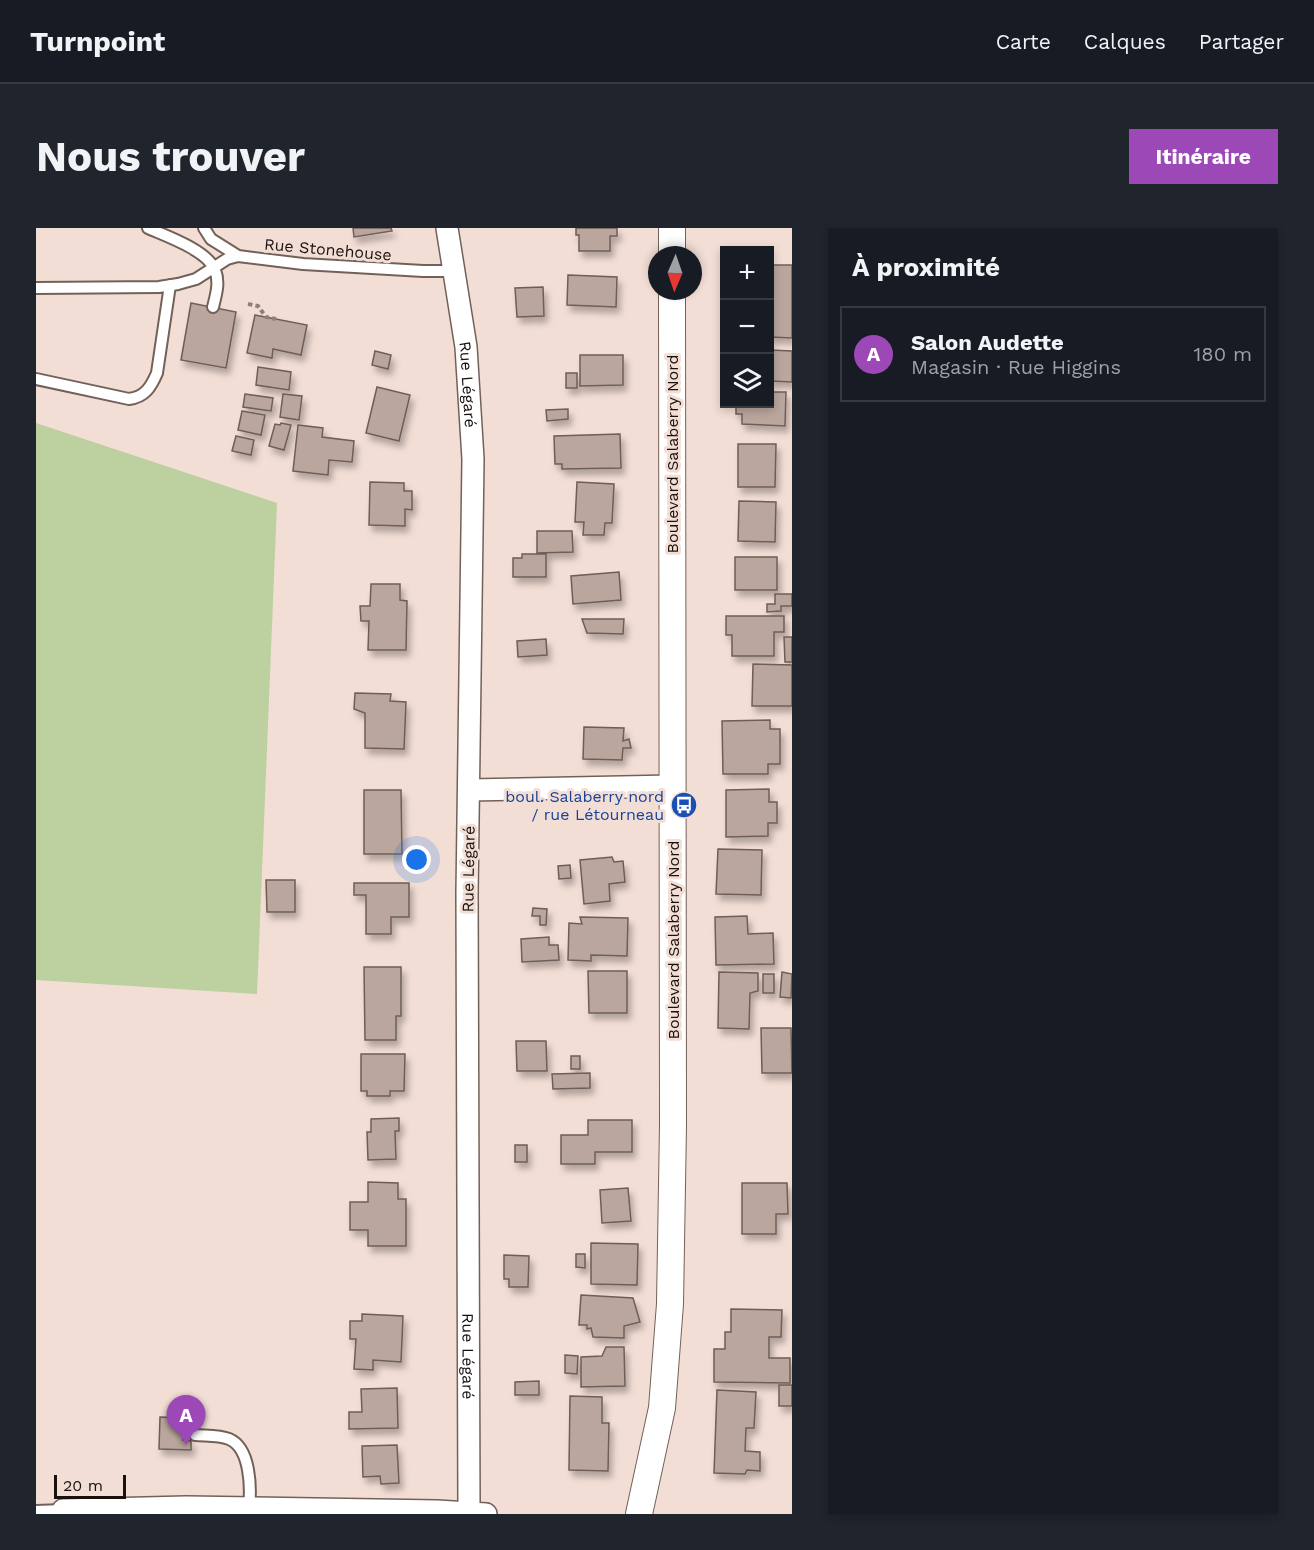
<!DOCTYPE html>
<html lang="fr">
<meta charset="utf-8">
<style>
body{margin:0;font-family:"Work Sans",sans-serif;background:#20242c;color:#f1f3f6}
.controls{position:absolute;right:18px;top:18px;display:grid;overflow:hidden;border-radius:0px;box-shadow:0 3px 9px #0003}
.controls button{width:54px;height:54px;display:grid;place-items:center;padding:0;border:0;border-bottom:2px solid #363941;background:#171b24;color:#f1f3f6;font:30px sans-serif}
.compass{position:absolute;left:612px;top:18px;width:54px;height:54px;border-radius:50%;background:#171b24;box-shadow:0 3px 9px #0003;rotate:182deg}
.scale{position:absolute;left:18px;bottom:15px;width:72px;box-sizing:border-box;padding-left:6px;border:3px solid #18110e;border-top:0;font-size:16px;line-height:21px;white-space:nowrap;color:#18110e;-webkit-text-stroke:4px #f3ded5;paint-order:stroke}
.you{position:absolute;left:381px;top:632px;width:21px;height:21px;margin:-15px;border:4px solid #fff;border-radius:50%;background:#1a73e8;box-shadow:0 0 0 9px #1a73e833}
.badge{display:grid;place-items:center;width:39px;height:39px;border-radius:50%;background:#9c48b6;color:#fff;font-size:20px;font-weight:700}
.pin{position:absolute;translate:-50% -50px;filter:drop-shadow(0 2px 3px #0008)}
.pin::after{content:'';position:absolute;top:32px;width:21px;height:18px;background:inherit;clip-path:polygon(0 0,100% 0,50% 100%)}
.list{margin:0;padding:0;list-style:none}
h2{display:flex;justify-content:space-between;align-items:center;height:78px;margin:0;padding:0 24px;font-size:26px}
h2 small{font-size:20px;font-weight:400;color:#9ea1a6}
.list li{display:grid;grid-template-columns:39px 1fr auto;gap:18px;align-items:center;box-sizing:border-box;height:96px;margin:0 12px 12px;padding:0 12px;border:2px solid #363941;border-radius:0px}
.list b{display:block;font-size:22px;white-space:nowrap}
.list p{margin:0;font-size:20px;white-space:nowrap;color:#9ea1a6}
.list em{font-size:20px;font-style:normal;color:#9ea1a6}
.icon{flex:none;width:33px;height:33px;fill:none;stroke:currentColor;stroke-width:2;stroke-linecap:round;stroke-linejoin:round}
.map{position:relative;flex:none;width:756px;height:1286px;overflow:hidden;border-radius:0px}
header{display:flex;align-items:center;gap:36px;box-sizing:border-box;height:84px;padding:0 30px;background:#171b24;border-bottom:2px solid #363941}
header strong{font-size:28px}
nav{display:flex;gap:33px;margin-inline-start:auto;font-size:21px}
.intro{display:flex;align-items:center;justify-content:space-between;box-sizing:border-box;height:144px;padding:0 36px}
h1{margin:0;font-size:42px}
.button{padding:15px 27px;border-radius:0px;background:#9c48b6;color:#fff;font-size:21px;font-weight:700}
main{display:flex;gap:36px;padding:0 36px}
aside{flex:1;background:#171b24;border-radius:0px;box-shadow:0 3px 9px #0003}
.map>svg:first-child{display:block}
.green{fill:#bcd0a0}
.building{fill:#baa69d;stroke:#6f5d55;stroke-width:1.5;filter:url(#shadow)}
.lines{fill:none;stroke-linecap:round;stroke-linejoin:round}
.service-casing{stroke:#736159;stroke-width:14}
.minor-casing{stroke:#736159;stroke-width:24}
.tertiary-casing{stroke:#736159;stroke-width:28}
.path{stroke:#8f807a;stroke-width:4;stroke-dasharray:4.5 3;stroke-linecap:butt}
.service{stroke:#fff;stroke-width:10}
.minor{stroke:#fff;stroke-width:21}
.tertiary{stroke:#fff;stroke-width:26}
.labels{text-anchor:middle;stroke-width:6;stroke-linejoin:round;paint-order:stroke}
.street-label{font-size:16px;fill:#18110e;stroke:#f3ded5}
.transit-label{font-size:16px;fill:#164399;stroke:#f3ded5;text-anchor:end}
</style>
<header>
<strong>Turnpoint</strong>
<nav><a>Carte</a><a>Calques</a><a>Partager</a></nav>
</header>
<div class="intro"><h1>Nous trouver</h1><a class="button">Itinéraire</a></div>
<main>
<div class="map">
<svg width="756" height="1286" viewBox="0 0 756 1286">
<defs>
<filter id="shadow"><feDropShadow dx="3.5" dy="6" stdDeviation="3" flood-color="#0004"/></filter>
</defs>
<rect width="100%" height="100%" fill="#f3ded5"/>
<path class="green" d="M 0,195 L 241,275 L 221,766 L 0,752 Z"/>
<path class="building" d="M 317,0 L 355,0 L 356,3 L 318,9 Z
M 540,0 L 581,0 L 581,8 L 574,8 L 574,23 L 543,23 L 543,7 L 540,7 Z
M 734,37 L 756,37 L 756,110 L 734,109 Z
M 532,47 L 581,49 L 580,79 L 531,77 Z
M 507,59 L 508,88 L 481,89 L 479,60 Z
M 155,75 L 200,84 L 190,140 L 145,132 Z
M 219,87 L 271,97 L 265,127 L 237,121 L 236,130 L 211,125 Z
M 734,122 L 756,123 L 756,154 L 734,153 Z
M 339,123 L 355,127 L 352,141 L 336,137 Z
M 544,127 L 587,127 L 587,157 L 544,158 Z
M 222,139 L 255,144 L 253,162 L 220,157 Z
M 530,145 L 541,145 L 541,160 L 530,160 Z
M 341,159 L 374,167 L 363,213 L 330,205 Z
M 734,164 L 750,164 L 749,198 L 706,196 L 706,186 L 700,186 L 700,176 L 734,176 Z
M 209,166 L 237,170 L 235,183 L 207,179 Z
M 247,166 L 266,168 L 263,192 L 244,189 Z
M 532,181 L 532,191 L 511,193 L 510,182 Z
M 206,183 L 229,187 L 225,207 L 202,202 Z
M 245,195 L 255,197 L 248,222 L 233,218 L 239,196 L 244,197 Z
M 262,197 L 287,200 L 286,209 L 318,213 L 316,234 L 293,232 L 292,247 L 257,243 Z
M 584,206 L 585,240 L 526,241 L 526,236 L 519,236 L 518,208 Z
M 200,208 L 218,212 L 215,227 L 196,223 Z
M 702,216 L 740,216 L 739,259 L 702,259 Z
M 334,254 L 368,255 L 368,263 L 376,263 L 376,282 L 369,281 L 369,298 L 333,297 Z
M 541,254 L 578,256 L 576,295 L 569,295 L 568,307 L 547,307 L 548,294 L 539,294 Z
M 703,273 L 740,274 L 739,314 L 702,313 Z
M 501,303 L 536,303 L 537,324 L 501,325 Z
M 486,326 L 510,326 L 510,349 L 477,349 L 477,330 L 486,330 Z
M 699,329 L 741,329 L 741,362 L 699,362 Z
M 583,344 L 585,372 L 537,376 L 535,348 Z
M 335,356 L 364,356 L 364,372 L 371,373 L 370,422 L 332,422 L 333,393 L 325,393 L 324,378 L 334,378 Z
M 739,366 L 756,366 L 756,378 L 745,378 L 745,383 L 731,384 L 731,376 L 739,376 Z
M 690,388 L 748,388 L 748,404 L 738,404 L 738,428 L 696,428 L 696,407 L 690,407 Z
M 546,391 L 588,391 L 587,406 L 551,405 Z
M 748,409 L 756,409 L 756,434 L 749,434 Z
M 510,411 L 511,427 L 482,429 L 481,413 Z
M 717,436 L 756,437 L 756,478 L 716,478 Z
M 319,465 L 355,466 L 354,473 L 370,474 L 368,521 L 329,520 L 329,485 L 318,481 Z
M 734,492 L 734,501 L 744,501 L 744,536 L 732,536 L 732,546 L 687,546 L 686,493 Z
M 548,499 L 588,500 L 587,513 L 593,511 L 595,520 L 587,520 L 586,532 L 547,531 Z
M 733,561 L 733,574 L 741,574 L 741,595 L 732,595 L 732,608 L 690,609 L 690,562 Z
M 328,562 L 365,562 L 366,626 L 328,626 Z
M 682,621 L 726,622 L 725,667 L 680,666 Z
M 576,629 L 578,634 L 587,633 L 589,654 L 573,656 L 574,673 L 548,676 L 544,632 Z
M 534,637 L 535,650 L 523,651 L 522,638 Z
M 230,652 L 259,652 L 259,684 L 231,684 Z
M 318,655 L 373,655 L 373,689 L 355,689 L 355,706 L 330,706 L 330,667 L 318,667 Z
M 497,680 L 511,681 L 510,697 L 504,697 L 504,688 L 496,688 Z
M 711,688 L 712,706 L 737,705 L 738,736 L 680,737 L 679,689 Z
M 544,689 L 592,690 L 591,728 L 555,727 L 555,733 L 532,732 L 533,695 L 546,696 Z
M 513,709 L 513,717 L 522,717 L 523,732 L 486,734 L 485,711 Z
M 328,739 L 365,739 L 365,788 L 360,788 L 360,812 L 329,812 Z
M 552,743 L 591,743 L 591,785 L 553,785 Z
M 683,744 L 722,745 L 722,763 L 714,765 L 713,801 L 682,800 Z
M 746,744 L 756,746 L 755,770 L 744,769 Z
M 727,746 L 738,746 L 738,765 L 727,765 Z
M 725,800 L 755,800 L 756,845 L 726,845 Z
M 480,813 L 510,813 L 511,843 L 481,843 Z
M 325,826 L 369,826 L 368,863 L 354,863 L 354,868 L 331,868 L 331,863 L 325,863 Z
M 535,828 L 544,828 L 544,841 L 535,841 Z
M 554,845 L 554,860 L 517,861 L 516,846 Z
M 363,890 L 363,903 L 359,903 L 360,931 L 332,932 L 331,904 L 335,904 L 335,891 Z
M 552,892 L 596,892 L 596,924 L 559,924 L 559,936 L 525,936 L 525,907 L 552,907 Z
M 479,917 L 491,917 L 491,934 L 479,934 Z
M 332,954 L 362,955 L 362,971 L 370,971 L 370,1018 L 332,1018 L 332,1002 L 314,1002 L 314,974 L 332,974 Z
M 706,955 L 751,955 L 752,986 L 740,986 L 740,1006 L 706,1006 Z
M 592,960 L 595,993 L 566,995 L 564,962 Z
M 555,1015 L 602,1016 L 601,1057 L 555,1056 Z
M 540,1026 L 549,1026 L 549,1040 L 540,1039 Z
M 468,1027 L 493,1028 L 492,1059 L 473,1059 L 473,1051 L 468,1051 Z
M 545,1067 L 597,1070 L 604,1094 L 588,1098 L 588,1110 L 557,1109 L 555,1100 L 551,1101 L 551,1097 L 543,1097 Z
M 695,1081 L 746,1082 L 745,1109 L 733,1109 L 733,1130 L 754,1130 L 754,1155 L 678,1154 L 678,1121 L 689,1121 L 689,1104 L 695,1104 Z
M 326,1086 L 367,1088 L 365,1134 L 337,1132 L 337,1142 L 318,1141 L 320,1111 L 314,1111 L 314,1093 L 326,1093 Z
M 570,1119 L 588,1119 L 589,1158 L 545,1159 L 545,1129 L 566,1128 Z
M 529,1127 L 542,1128 L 541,1146 L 529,1145 Z
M 503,1153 L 503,1167 L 479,1167 L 479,1154 Z
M 743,1157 L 756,1157 L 756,1178 L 743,1178 Z
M 361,1160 L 362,1200 L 313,1201 L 313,1184 L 326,1184 L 325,1161 Z
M 681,1162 L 720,1164 L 718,1200 L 710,1200 L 709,1223 L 724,1224 L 724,1243 L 711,1242 L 709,1246 L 678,1245 Z
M 534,1168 L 566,1169 L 566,1195 L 573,1195 L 572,1243 L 533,1242 Z
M 124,1189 L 148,1190 L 147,1212 L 155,1213 L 155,1222 L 123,1221 Z
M 361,1217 L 363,1255 L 345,1256 L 344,1248 L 327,1249 L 326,1218 Z"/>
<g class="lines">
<defs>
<path id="service" d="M 112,0 C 130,8 171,22 179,42 C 184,54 180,67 177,79
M 168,0 L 175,11 L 202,28
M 0,60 L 123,59 L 142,56 L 160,51 L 191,31 L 202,28 L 267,36 L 387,43 L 419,43
M 0,151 L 93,171 C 109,169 115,159 121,145 L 134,57
M 159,1207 C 170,1208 183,1207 193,1211 C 215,1220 215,1261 213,1280
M 0,1283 L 27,1282"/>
<g id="minor">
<path id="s1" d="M 411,0 L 430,119 L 437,231 L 431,665 L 433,1284"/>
<path d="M 433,562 L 636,558"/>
<path d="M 27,1282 L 150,1279 L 401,1283 L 450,1286"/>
</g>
<path id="tertiary" d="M 636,27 L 636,0
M 603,1286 L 626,1180 L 634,1076 L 637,897 L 636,63"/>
</defs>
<use href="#service" class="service-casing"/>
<use href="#minor" class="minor-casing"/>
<use href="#tertiary" class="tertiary-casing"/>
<path class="path" d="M 212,76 L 222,78 L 230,89 L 240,91"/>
<use href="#service" class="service"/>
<use href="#minor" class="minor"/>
<use href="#tertiary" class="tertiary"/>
</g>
<defs>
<symbol id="bus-disc" viewBox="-11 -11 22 22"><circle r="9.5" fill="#1a4fb4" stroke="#f3ded5"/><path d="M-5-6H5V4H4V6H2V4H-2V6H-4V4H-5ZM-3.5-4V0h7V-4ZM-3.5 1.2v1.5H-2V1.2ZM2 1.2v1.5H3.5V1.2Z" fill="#fff"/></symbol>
</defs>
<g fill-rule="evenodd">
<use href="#bus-disc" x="633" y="562" width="30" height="30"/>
</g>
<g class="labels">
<g class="street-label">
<text transform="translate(292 21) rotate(5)" y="6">Rue Stonehouse</text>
<text dy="6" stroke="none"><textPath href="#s1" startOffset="158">Rue Légaré</textPath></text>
<text transform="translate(636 226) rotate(-90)" y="6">Boulevard Salaberry Nord</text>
<text transform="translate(432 641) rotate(-89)" y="6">Rue Légaré</text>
<text transform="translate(637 712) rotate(-90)" y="6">Boulevard Salaberry Nord</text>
<text dy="6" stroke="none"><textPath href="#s1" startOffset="1130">Rue Légaré</textPath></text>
</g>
<g class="transit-label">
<text x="628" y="574">boul. Salaberry nord<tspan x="628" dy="18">/ rue Létourneau</tspan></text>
</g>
</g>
</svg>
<div class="controls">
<button>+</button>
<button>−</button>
<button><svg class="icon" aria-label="layers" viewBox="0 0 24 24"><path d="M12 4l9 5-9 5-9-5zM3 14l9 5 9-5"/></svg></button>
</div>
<svg class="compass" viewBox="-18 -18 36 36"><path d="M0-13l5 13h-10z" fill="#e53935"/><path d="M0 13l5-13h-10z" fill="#9ea1a6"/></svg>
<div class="scale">20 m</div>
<div class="you"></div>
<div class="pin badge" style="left:150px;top:1217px">A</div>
</div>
<aside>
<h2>À proximité<small></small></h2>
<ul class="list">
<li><span class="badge">A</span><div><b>Salon Audette</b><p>Magasin · Rue Higgins</p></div><em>180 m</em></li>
</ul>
</aside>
</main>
